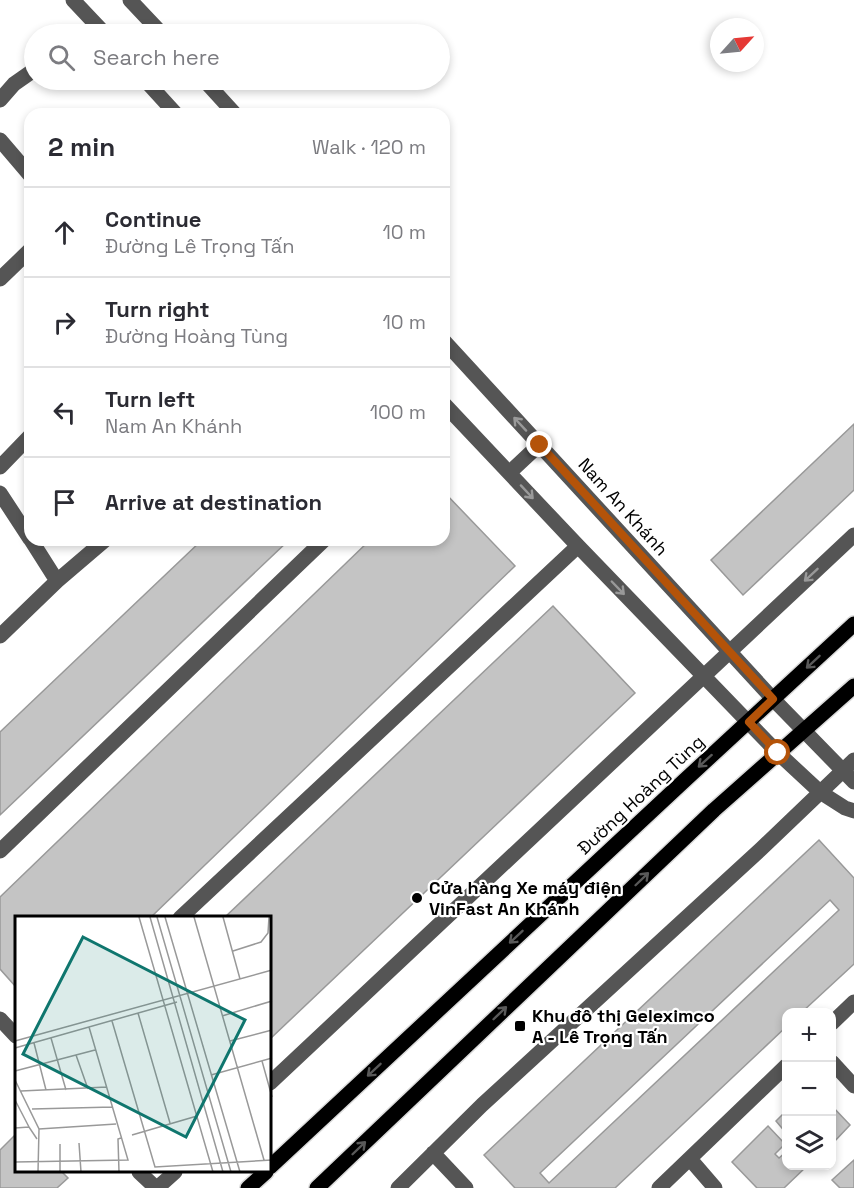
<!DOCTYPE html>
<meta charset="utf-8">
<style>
body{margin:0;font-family:"Space Grotesk",sans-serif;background:#f7f7f7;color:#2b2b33}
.controls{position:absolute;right:18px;bottom:18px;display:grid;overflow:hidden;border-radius:12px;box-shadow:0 3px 9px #0003}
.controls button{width:54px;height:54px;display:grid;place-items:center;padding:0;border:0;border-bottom:2px solid #e1e1e2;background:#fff;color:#2b2b33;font:30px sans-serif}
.compass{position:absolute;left:710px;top:18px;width:54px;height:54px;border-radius:50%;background:#fff;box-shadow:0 3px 9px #0003;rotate:63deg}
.stop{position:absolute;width:18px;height:18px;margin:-14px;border:4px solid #b45309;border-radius:50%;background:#fff}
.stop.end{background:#b45309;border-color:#fff;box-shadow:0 2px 6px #0008}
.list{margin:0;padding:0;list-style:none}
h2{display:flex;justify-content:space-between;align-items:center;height:78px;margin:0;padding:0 24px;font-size:26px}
h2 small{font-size:20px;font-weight:400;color:#7c7c81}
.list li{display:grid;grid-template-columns:39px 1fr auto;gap:18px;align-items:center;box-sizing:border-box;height:90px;padding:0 24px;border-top:2px solid #e1e1e2}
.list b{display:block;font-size:22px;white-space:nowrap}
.list p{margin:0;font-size:20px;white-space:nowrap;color:#7c7c81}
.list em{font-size:20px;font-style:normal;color:#7c7c81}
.icon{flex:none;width:33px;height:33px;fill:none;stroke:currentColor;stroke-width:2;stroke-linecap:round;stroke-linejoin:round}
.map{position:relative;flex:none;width:854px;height:1188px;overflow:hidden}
.search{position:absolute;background:#fff;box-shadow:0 3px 9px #0003;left:24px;top:24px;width:426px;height:66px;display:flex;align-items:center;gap:15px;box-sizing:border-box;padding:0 21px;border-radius:33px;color:#7c7c81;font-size:22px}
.panel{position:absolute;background:#fff;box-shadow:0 3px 9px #0003;left:24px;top:108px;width:426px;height:438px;border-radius:18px}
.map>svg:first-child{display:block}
.building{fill:#c4c4c4;stroke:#999;stroke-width:1.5;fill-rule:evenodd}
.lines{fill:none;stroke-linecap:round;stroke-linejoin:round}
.major-casing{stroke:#dbdbdb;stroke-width:18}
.minor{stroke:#555;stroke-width:15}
.major{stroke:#000;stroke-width:15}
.oneway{stroke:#999}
.oneway2{stroke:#595959}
.route{stroke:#b45309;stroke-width:8}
.poi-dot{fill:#000;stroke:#fff;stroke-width:2}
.labels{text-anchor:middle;stroke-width:4.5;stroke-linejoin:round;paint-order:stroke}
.street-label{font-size:18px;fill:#000;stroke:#fff}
.poi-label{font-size:18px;font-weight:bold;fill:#000;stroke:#fff;text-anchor:start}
.inset-road{fill:none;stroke:#999;stroke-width:1.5}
.view{fill:#0f766e;fill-opacity:0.15;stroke:#0f766e;stroke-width:3}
.inset-edge{fill:none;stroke:#000;stroke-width:3}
</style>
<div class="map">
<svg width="854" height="1188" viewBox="0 0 854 1188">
<rect width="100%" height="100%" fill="#fff"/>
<path class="building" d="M 854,424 L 854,490 L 743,595 L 711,560 Z
M 444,492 L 515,566 L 150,918 L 16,918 L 16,987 L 0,969 L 0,897 L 370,540 L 444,540 Z
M 202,540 L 289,540 L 0,815 L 0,732 Z
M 553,606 L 635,693 L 270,1039 L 270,918 L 224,918 Z
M 819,840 L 854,878 L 854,964 L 802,1012 L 786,1012 L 786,1027 L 615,1188 L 515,1188 L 484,1155 ZM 830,900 L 839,910 L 549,1183 L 540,1173 Z
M 832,1106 L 850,1125 L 832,1144 Z
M 786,1111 L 786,1133 L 776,1121 Z
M 768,1126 L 785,1144 L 775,1154 L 779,1158 L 786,1152 L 786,1166 L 807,1166 L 784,1188 L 757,1188 L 732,1162 Z
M 16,1134 L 16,1172 L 62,1172 L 68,1178 L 57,1188 L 0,1188 L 0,1150 Z
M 854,1160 L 854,1188 L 840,1188 L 832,1180 Z"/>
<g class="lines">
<defs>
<path id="major" d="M 270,1167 L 685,780 L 854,624
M 248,1188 L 266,1172
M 317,1188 L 714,810 L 854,686"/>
</defs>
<use href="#major" class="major-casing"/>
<path class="minor" d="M 73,0 L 105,34
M 130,0 L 162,34
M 145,80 L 176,114
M 204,80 L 235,114
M 0,100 L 14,84 L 34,70
M 0,140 L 30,175
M 0,279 L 30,250
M 444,341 L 773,699 L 854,782
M 444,404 L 578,546 L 778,753 L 820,792 L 845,808 L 854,811
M 0,467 L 30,436
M 509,473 L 539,445
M 0,493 L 30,539
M 31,540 L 57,581
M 0,636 L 57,581 L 105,540
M 0,851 L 324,540
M 180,918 L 578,546
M 0,1019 L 16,1036
M 832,1023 L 854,1002
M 832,1062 L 854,1086
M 270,1083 L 854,535
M 433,1153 L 466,1188
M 690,1159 L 715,1188
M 139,1172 L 156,1188
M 157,1188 L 175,1172
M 398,1188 L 482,1105 L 761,849 L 854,760
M 659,1188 L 786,1066"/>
<use href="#major" class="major"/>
</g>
<defs><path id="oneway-shaft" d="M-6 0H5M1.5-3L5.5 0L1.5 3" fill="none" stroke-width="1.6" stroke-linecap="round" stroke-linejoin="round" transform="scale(1.5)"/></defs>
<g class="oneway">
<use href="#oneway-shaft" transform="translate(520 424) rotate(-133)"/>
<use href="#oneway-shaft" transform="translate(527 492) rotate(47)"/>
<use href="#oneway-shaft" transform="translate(811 575) rotate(137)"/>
<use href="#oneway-shaft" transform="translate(618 588) rotate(46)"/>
</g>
<g class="oneway2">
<use href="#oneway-shaft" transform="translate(813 662) rotate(137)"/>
<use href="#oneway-shaft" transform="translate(705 761) rotate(138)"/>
<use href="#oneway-shaft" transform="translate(642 879) rotate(-44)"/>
<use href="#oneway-shaft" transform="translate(516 937) rotate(137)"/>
<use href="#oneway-shaft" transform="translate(500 1013) rotate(-44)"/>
<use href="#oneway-shaft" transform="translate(374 1070) rotate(137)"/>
<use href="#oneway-shaft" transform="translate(359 1148) rotate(-44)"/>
</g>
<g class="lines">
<path class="route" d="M 540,445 L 773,699 L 749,722 L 778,753"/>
</g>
<g class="poi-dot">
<circle cx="417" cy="898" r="6"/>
<rect x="514" y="1020" width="12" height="12" rx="3"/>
</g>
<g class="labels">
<g class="street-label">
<text transform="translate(623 507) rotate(48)" y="6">Nam An Khánh</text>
<text transform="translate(641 795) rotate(-43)" y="6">Đường Hoàng Tùng</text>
</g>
<g class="poi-label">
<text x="429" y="894">Cửa hàng Xe máy điện<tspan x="429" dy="21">VinFast An Khánh</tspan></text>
<text x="532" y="1022">Khu đô thị Geleximco<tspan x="532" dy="21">A - Lê Trọng Tấn</tspan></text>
</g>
</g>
<g transform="translate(15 916)">
<rect width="256" height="256" fill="#fff"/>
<path class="inset-road" d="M 124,1 L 198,256M 135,1 L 208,256M 142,1 L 216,256M 150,1 L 225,256M 179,1 L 249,244M 208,1 L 225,63M 218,35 L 246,26 L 253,17 L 254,1M 123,97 L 155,207M 207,100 L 257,85M 97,105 L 140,251 L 257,244M 36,122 L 51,174M 0,125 L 257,54M 215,125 L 257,114M 19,127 L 31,174M 0,132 L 162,86M 61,139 L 73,173M 247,145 L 257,181M 0,155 L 80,134M 196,159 L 257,142M 0,164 L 24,213 L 23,256M 6,175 L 92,171M 0,184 L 14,211M 17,193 L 98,191M 0,212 L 14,211 L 22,223M 24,213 L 101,208M 117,219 L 182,200M 64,227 L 66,256M 45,228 L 45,256M 0,246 L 113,244 L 74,111M 104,256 L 103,223 L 106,222"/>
<path class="view" d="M 68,21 L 230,104 L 171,221 L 8,138 Z"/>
<rect width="256" height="256" class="inset-edge"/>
</g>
</svg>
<div class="controls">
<button>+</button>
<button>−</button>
<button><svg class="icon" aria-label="layers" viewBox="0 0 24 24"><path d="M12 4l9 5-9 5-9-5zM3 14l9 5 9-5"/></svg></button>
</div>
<svg class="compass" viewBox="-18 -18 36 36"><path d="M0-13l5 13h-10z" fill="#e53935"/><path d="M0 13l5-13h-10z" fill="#7c7c81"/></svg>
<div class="stop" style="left:778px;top:753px"></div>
<div class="stop end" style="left:540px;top:445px"></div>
<div class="search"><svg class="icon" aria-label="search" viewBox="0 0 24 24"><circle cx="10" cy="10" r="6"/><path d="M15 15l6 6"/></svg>Search here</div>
<section class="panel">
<h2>2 min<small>Walk · 120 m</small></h2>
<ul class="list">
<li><svg class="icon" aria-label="ahead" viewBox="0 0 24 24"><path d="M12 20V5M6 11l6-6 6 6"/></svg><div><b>Continue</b><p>Đường Lê Trọng Tấn</p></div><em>10 m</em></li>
<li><svg class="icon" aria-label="right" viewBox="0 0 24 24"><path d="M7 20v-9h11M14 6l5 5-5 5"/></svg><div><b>Turn right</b><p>Đường Hoàng Tùng</p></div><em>10 m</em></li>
<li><svg class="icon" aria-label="left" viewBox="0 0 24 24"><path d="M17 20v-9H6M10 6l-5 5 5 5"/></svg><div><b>Turn left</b><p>Nam An Khánh</p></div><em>100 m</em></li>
<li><svg class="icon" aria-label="arrive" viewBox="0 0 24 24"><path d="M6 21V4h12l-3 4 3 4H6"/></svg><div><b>Arrive at destination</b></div></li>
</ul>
</section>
</div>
